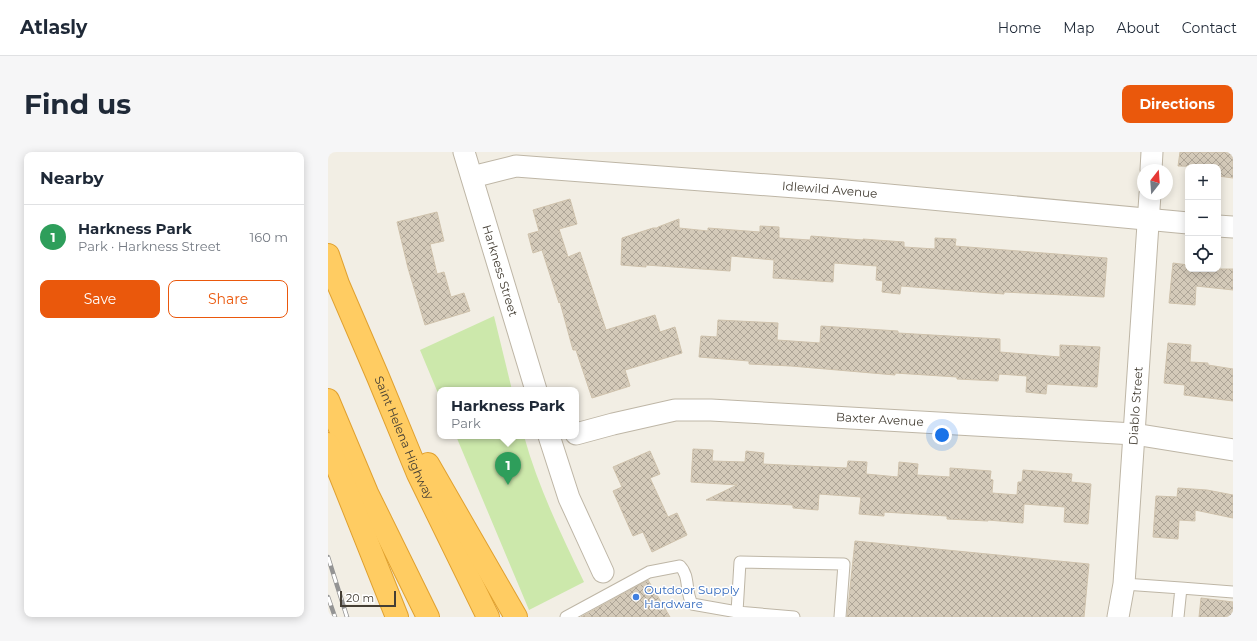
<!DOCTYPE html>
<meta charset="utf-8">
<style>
body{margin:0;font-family:Montserrat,sans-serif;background:#f6f6f7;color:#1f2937}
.controls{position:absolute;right:12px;top:12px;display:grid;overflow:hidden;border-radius:8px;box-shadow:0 2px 10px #0003}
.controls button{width:36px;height:36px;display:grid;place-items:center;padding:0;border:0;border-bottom:1px solid #e0e1e3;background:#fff;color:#1f2937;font:20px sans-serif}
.compass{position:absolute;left:809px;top:12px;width:36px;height:36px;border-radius:50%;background:#fff;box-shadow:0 2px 10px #0003;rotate:17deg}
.scale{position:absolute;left:12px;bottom:10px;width:56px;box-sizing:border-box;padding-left:4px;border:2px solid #443e34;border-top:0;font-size:11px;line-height:14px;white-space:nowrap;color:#443e34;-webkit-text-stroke:3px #fff;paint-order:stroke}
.you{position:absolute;left:614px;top:283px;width:14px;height:14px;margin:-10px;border:3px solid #fff;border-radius:50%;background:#1a73e8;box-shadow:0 0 0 6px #1a73e833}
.badge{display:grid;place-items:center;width:26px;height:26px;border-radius:50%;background:#ea580c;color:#fff;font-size:13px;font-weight:700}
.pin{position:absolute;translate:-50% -33px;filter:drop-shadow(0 1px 2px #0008)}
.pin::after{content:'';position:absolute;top:21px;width:14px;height:12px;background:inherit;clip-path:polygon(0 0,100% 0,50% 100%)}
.popup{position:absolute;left:109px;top:235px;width:142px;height:52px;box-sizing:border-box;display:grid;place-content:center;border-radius:8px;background:#fff;filter:drop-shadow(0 1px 3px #0005);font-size:13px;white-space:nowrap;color:#747a83}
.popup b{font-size:15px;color:#1f2937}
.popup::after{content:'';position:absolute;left:50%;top:100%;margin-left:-8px;border:8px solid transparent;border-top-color:#fff}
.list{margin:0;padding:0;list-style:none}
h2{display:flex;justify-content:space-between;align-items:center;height:52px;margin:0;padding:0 16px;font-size:17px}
h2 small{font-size:13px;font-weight:400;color:#747a83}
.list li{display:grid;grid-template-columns:26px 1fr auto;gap:12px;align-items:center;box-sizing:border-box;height:64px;padding:0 16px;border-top:1px solid #e0e1e3}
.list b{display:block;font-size:15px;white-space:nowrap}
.list p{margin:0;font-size:13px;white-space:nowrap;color:#747a83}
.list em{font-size:13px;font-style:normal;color:#747a83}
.actions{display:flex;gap:8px;padding:12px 16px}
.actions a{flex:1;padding:9px 0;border:1px solid #ea580c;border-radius:8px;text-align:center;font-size:14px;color:#ea580c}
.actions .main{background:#ea580c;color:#fff}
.icon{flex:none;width:22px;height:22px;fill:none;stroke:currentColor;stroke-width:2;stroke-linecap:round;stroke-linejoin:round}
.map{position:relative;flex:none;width:905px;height:465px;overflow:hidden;border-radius:8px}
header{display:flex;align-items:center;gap:24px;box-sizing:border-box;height:56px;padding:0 20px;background:#fff;border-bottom:1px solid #e0e1e3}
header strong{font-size:19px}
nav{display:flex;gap:22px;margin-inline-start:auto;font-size:14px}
.intro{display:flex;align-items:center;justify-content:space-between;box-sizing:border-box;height:96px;padding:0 24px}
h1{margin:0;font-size:28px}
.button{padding:10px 18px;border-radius:8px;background:#ea580c;color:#fff;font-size:14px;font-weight:700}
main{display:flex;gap:24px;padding:0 24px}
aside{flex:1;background:#fff;border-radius:8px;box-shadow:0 2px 10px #0003}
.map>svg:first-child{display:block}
.green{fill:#cce8ab}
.building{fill:url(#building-cross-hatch);stroke:#cfc2ac}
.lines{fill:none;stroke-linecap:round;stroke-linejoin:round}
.lane-casing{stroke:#beb6a6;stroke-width:13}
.street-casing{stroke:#beb6a6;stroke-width:23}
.highway-casing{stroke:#e0a130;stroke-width:24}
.lane{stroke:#fff;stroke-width:11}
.street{stroke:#fff;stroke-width:21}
.highway{stroke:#ffcc62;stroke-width:22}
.rail-casing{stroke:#949494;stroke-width:4.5}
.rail{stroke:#fff;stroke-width:3;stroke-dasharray:9;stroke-linecap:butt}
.shop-dot{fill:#3f7fe0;stroke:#fff;stroke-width:1.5}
.labels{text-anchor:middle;stroke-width:3;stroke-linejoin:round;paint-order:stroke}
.street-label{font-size:12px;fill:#443e34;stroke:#fff}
.shop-label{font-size:12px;fill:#366cbe;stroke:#fff;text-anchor:start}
</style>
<header>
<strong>Atlasly</strong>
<nav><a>Home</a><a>Map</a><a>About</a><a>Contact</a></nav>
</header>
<div class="intro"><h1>Find us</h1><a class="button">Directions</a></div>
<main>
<aside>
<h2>Nearby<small></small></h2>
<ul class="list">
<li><span class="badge" style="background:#2e9e5b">1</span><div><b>Harkness Park</b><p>Park · Harkness Street</p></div><em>160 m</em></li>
</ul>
<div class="actions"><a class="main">Save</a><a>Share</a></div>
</aside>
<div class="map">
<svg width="905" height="465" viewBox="0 0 905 465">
<defs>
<pattern id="building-cross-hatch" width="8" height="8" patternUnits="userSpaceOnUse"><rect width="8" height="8" fill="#d4cab9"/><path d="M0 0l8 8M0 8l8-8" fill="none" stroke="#aea597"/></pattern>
</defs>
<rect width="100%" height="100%" fill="#f2eee4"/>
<path class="green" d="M 166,164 L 184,238 L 112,238 L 112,246 L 92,198 Z
M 128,284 L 196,284 C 210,335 233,382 256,430 L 201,458 Z"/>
<path class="building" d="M 852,0 L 905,0 L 905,26 L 890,24 L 890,15 L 850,14 Z
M 242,47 L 249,72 L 231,77 L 240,105 L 252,100 L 278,178 L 327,163 L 332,180 L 347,175 L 354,201 L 297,218 L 302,234 L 264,246 L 248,198 L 245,198 L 232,150 L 231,151 L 214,98 L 205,101 L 200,82 L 211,79 L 205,58 Z
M 109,60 L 116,89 L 102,92 L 109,122 L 116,120 L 123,145 L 136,141 L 142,159 L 97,173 L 80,116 L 69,70 Z
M 351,67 L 351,76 L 380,79 L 380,76 L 432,80 L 432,74 L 451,75 L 451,86 L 482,88 L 483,84 L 535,88 L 535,87 L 576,90 L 576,95 L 607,97 L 607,86 L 628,87 L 627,94 L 779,106 L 776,145 L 676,140 L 676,142 L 573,134 L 572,142 L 554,140 L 555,129 L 548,128 L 549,114 L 506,111 L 505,130 L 445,126 L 446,108 L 403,104 L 402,119 L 318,113 L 318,115 L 293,113 L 294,86 L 325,76 L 329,76 L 330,75 Z
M 845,111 L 860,113 L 860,117 L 905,117 L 905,138 L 868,134 L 867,153 L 841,151 Z
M 390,168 L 450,171 L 449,188 L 492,191 L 493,174 L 570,179 L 570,181 L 672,187 L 672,200 L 732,205 L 732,193 L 772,195 L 769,235 L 719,232 L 718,242 L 698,240 L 699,224 L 671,222 L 670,229 L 629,227 L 629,225 L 567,221 L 567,223 L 463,214 L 421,212 L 421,209 L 371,205 L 373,184 L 389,185 Z
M 840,191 L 863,193 L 862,210 L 880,211 L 880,213 L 905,217 L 905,249 L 856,243 L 857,233 L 836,231 Z
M 365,297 L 385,298 L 384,309 L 417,310 L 418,299 L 436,301 L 435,312 L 519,316 L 520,309 L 539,310 L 538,322 L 570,325 L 571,310 L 590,312 L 589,323 L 622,325 L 622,316 L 663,319 L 662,327 L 665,328 L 664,341 L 689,343 L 690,330 L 694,330 L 695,318 L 744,322 L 743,330 L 763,332 L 760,372 L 736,370 L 737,355 L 696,352 L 695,371 L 660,368 L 660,369 L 619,367 L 619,364 L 556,360 L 556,364 L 531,362 L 533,345 L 491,342 L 490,358 L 465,356 L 465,353 L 378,348 L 409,333 L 363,330 Z
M 322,299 L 332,322 L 322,326 L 340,365 L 349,361 L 359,383 L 324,400 L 315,380 L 305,384 L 285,339 L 294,335 L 285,315 Z
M 850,336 L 879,338 L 905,343 L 905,366 L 867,358 L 867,369 L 851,368 L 850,387 L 825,385 L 828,344 L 849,345 Z
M 527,389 L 761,412 L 756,465 L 519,465 Z
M 320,428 L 342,465 L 253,465 Z
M 873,446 L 905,450 L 905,465 L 871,465 Z"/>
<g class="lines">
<defs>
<path id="lane" d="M 796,432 L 853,436
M 238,465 L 321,420 L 352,414 C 362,424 357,439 364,452 L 409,460 L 466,465
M 410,465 L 409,460 L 412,410 L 516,412 L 512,465
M 850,465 L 853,436 L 905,440"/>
<g id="street">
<path id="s1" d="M 136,0 L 208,238"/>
<path d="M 823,18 L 824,0"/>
<path id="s2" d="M 144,25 L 188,14 L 507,38 L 860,71"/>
<path d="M 890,74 L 905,75"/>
<path id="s3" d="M 248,282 L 285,272 L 347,258 L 383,258 L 806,282 L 905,298"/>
<path d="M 221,284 L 241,346 L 275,420"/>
<path id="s4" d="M 790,465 L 796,432 L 822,42"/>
</g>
<g id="highway">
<path id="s5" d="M 0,103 L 10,132 L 50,225 L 90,322 L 160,465"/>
<path d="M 0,248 L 39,341 L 100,465"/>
<path d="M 0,292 L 69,465"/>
<path d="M 100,312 L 188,465"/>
</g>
</defs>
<use href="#lane" class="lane-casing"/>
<use href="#street" class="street-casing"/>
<use href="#highway" class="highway-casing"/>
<use href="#lane" class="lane"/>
<use href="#street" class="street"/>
<use href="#highway" class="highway"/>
<defs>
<path id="rail" d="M 0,405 L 19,465
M 0,445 L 7,465"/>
</defs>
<use href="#rail" class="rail-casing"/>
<use href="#rail" class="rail"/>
</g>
<circle class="shop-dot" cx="308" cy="445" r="4"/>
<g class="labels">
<g class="street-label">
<text dy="4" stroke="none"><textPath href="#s2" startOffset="360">Idlewild Avenue</textPath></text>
<text dy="4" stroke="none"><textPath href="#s1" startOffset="124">Harkness Street</textPath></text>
<text dy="4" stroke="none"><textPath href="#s4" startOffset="212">Diablo Street</textPath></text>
<text dy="4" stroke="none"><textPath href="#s3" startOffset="307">Baxter Avenue</textPath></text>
<text dy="4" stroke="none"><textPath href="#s5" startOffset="198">Saint Helena Highway</textPath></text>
</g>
<g class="shop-label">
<text x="316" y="442">Outdoor Supply<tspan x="316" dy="14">Hardware</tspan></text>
</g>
</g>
</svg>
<div class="controls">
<button>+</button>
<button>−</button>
<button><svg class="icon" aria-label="locate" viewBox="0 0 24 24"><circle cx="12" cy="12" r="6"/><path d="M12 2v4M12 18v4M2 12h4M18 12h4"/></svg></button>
</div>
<svg class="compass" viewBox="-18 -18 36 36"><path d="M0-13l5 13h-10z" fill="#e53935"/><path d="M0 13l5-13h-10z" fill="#747a83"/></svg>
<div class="scale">20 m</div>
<div class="you"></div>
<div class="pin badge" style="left:180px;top:333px;background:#2e9e5b">1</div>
<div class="popup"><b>Harkness Park</b>Park</div>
</div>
</main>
